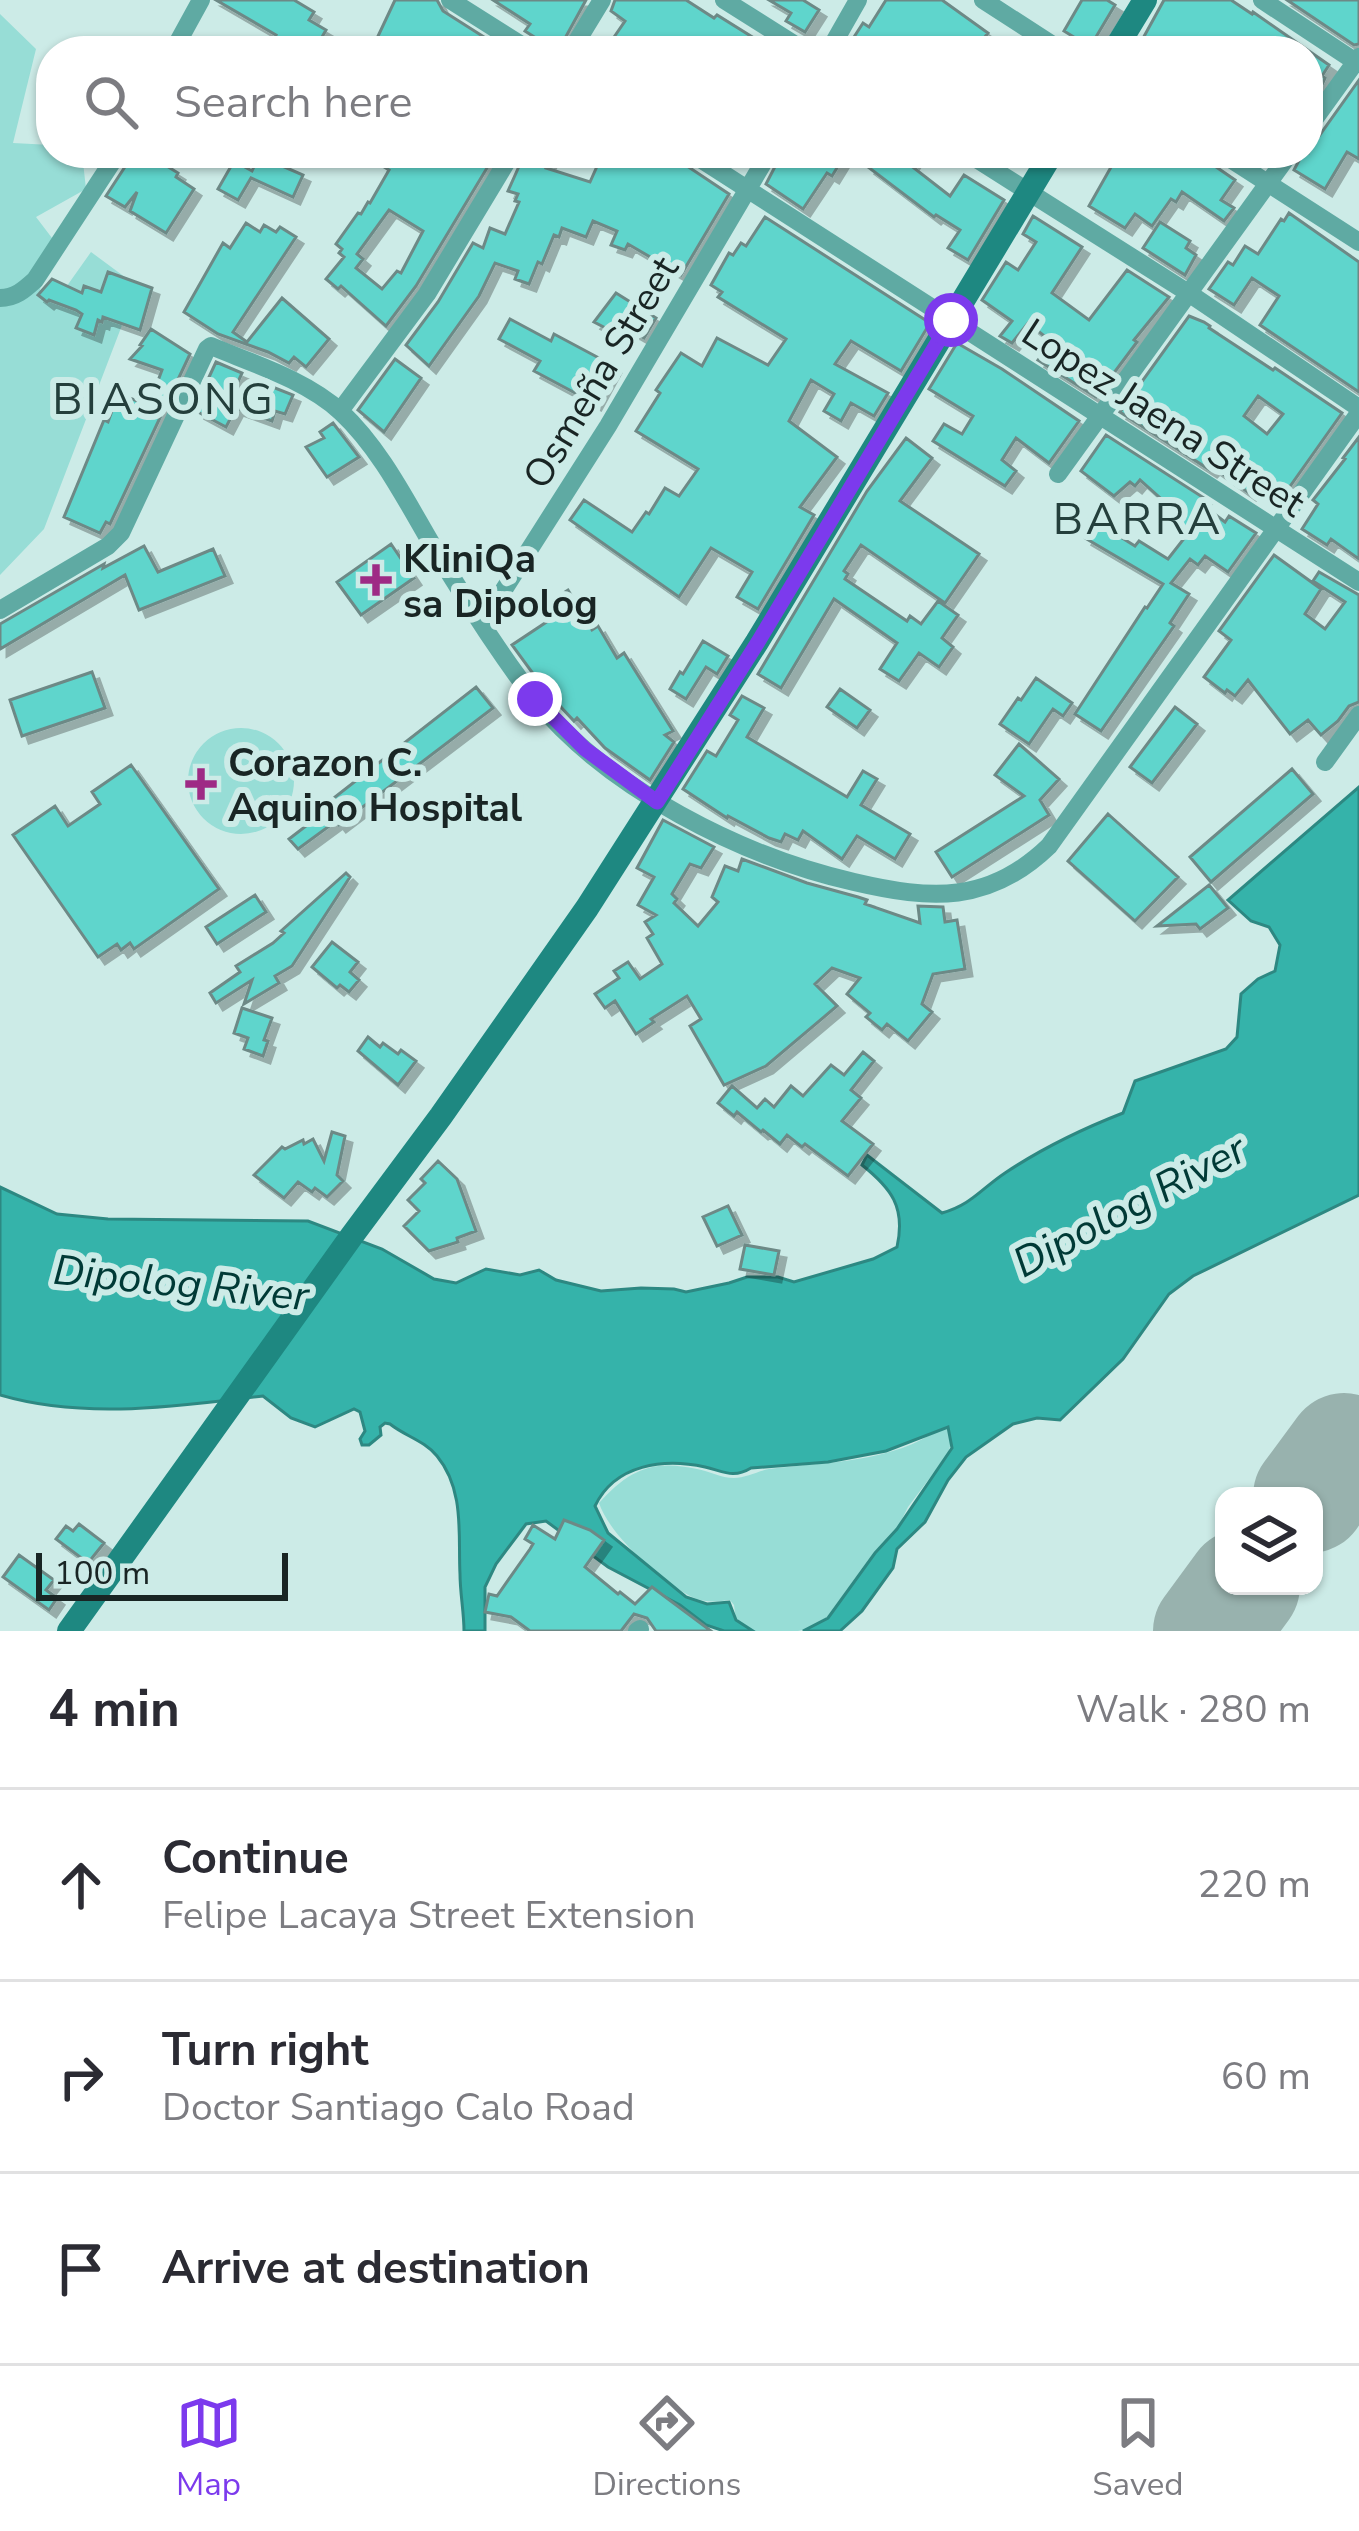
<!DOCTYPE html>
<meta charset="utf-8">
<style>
body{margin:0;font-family:"Nunito Sans",sans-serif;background:#f7f7f7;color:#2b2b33}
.controls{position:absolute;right:36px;bottom:36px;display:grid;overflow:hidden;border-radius:24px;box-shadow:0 3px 9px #0004}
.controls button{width:108px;height:108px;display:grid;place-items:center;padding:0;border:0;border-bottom:3px solid #e1e1e2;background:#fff;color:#2b2b33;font:60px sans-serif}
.scale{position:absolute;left:36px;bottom:30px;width:252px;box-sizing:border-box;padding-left:12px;border:6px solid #192524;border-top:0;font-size:33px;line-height:42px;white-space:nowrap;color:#192524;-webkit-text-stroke:9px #ccebe7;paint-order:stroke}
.stop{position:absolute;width:36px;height:36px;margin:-27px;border:9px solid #7c3aed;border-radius:50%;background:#fff}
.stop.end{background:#7c3aed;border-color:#fff;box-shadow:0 3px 12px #0008}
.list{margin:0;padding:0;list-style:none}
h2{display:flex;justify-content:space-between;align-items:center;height:156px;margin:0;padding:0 48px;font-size:51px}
h2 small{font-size:39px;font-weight:400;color:#7c7c81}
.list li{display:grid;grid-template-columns:78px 1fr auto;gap:36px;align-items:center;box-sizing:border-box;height:192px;padding:0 48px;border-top:3px solid #e1e1e2}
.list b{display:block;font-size:45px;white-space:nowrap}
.list p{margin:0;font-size:39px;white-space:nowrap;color:#7c7c81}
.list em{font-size:39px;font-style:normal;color:#7c7c81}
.icon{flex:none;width:66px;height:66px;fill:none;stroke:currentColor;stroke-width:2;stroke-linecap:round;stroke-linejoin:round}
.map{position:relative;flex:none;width:1359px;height:1631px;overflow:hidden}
.search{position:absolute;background:#fff;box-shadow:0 3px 9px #0004;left:36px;right:36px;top:36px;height:132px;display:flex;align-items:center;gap:30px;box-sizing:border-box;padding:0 42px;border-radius:48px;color:#7c7c81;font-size:45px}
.sheet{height:732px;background:#fff}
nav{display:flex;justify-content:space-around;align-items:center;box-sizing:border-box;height:168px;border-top:3px solid #e1e1e2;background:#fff;font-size:33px;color:#7c7c81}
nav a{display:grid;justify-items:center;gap:6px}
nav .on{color:#7c3aed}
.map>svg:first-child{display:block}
.green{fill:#97ddd6}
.water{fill:#35b3aa;stroke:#2d8882;stroke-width:3}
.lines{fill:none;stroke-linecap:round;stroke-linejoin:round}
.runway{stroke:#98b2ae;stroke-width:114}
.building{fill:#5ed5cc;stroke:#6d8986;stroke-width:3;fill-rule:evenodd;filter:url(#shadow)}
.minor{stroke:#5faaa3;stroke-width:18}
.secondary{stroke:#1e8881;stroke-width:24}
.route{stroke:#7c3aed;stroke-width:15}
.poi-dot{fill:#9e2a85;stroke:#ccebe7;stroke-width:4.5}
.labels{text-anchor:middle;stroke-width:12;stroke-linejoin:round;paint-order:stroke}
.street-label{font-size:39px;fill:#192524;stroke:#ccebe7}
.poi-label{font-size:39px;font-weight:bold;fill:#192524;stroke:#ccebe7;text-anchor:start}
.water-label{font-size:42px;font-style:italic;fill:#003a36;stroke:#ccebe7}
.quarter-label{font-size:45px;letter-spacing:3px;fill:#243f3c;stroke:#ccebe7}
</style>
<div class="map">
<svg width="1359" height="1631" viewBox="0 0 1359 1631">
<defs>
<filter id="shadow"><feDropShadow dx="7" dy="7" stdDeviation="0" flood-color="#0004"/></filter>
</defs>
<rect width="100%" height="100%" fill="#ccebe7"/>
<path class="green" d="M 0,14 L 36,49 L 13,143 L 51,145 L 51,153 L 82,153 L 86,189 L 36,217 L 52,238 L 40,290 L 57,300 L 91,252 L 137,286 L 44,529 L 0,575 Z
M188 781a53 53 0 1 1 106 0a53 53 0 1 1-106 0Z
M 940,1428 L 947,1428 C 953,1436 951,1447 947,1455 L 908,1507 L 897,1529 L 874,1552 L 827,1617 L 807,1629 L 798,1631 L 754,1631 L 736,1620 L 734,1605 L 730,1600 C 716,1602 705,1603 692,1597 C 661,1581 610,1536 599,1503 C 629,1470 652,1459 697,1469 C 709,1471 721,1478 734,1478 C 745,1478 758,1471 769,1469 C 824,1462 894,1463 940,1428 Z"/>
<path class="water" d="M 1359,787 L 1359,1195 L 1193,1276 L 1169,1294 L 1123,1359 L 1060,1420 L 1037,1418 L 1013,1424 L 966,1457 L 948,1480 L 925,1522 L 897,1549 L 893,1568 L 862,1611 L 840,1631 L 803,1631 L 828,1618 L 875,1553 L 897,1529 L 952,1448 L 948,1427 L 886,1451 L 828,1462 L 751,1468 C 733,1479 723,1471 705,1467 C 664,1458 615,1464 595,1506 L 608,1533 L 686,1597 L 707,1604 L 729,1602 L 736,1620 L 753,1631 L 724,1631 L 706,1625 L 680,1605 L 608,1567 L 546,1521 L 526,1524 L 496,1564 L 485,1587 L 485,1631 L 464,1631 C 464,1612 460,1593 460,1574 C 458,1535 465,1490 437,1456 C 425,1441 405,1436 390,1424 L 385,1423 L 380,1427 L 381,1435 L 369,1445 L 362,1445 L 360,1439 L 365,1431 L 360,1412 L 354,1409 L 315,1427 L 291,1418 L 263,1396 C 177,1406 85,1420 0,1395 L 0,1187 L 57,1214 L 108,1219 L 308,1221 L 382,1249 L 434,1279 L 456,1283 L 486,1269 L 520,1275 L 539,1270 L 556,1280 L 601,1291 L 641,1288 L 674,1289 L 686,1292 L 729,1283 L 747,1277 L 778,1277 L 794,1282 L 873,1259 L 897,1247 C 906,1207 891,1188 862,1165 L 867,1155 L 942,1213 C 971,1205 981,1189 1005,1173 C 1041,1149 1082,1129 1123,1113 L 1135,1081 L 1226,1049 L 1237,1037 L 1241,994 L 1258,979 L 1275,971 L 1280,945 L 1269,927 L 1251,921 L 1228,900 Z"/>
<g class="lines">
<path class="runway" d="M 1310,1496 L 1344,1450
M 1210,1631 L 1243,1586"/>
</g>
<path class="building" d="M 216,0 L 294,0 L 314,12 L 309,20 L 326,30 L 314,51 L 266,51 L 276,35 Z
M 395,0 L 437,0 L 443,11 L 506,51 L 371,51 Z
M 493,0 L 586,0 L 558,51 L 544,51 L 539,40 L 525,31 L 530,24 Z
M 615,0 L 686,0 L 714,18 L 717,15 L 775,51 L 628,51 L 612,40 L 625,21 L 611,11 Z
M 769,0 L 803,0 L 819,10 L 805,32 L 786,21 L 791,13 Z
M 886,0 L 942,0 L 988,33 L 984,38 L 1002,51 L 845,51 L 863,23 L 869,27 Z
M 1082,0 L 1107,0 L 1115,5 L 1090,47 L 1064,31 Z
M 1164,0 L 1231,0 L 1252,14 L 1253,12 L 1329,65 L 1322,76 L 1325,78 L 1320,89 L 1308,105 L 1308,51 L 1136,51 Z
M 1287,0 L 1359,0 L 1359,44 L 1354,45 Z
M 1359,80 L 1359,159 L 1347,152 L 1325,189 L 1294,170 L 1303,153 L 1308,153 L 1308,141 L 1319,136 Z
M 134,153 L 146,153 L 178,173 L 176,177 L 194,189 L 166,233 L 130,211 L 137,192 L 125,207 L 106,196 Z
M 260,153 L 278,153 L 273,162 L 303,175 L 293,197 L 251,178 L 238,200 L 218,189 L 234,161 L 252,171 Z
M 388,153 L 496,153 L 416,286 L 386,326 L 341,286 L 338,289 L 326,279 L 344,257 L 339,253 L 342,249 L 336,244 L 358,213 L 361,214 L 368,202 L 370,203 L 389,170 L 381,165 ZM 389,210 L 423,231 L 401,273 L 397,271 L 382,289 L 356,268 L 363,259 L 357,254 Z
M 525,153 L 552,153 L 546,168 L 590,182 L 603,153 L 678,153 L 684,164 L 729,194 L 681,275 L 628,244 L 625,250 L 611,245 L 617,231 L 593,221 L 586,237 L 562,228 L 559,237 L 554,235 L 542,264 L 538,262 L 529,284 L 515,279 L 518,271 L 495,263 L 479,296 L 429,366 L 406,345 L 438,302 L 473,243 L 483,248 L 490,228 L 505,234 L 519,202 L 515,201 L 518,194 L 508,191 Z
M 782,153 L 819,153 L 827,158 L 830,153 L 835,153 L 843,158 L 832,176 L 827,173 L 803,209 L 766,184 Z
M 878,153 L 918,153 L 910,165 L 950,196 L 964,175 L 1004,200 L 968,260 L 948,248 L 960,230 L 936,215 L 934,217 L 868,167 Z
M 1119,153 L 1186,153 L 1204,164 L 1206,160 L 1235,180 L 1221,200 L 1234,208 L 1224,221 L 1182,192 L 1176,202 L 1171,199 L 1152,226 L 1135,214 L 1125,228 L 1089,206 Z
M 1289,213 L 1359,262 L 1359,392 L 1260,325 L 1279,296 L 1252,278 L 1234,305 L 1209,289 L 1228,262 L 1233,265 L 1245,246 L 1258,254 L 1281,219 L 1284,221 Z
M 1033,216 L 1082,247 L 1052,293 L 1089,320 L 1127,270 L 1169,297 L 1134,340 L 1137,342 L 1096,397 L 1038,360 L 1052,342 L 1028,323 L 1012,343 L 1000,336 L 1012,321 L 982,300 L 1006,262 L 1018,270 L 1036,242 L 1023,234 Z
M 765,217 L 930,323 L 901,371 L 851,341 L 835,364 L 888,393 L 874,416 L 851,403 L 841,421 L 824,411 L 834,394 L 811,380 L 789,421 L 837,457 L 800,507 L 814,515 L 758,609 L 737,597 L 752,572 L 711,548 L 679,597 L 570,520 L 584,500 L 632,532 L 646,512 L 649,514 L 665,488 L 679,496 L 698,469 L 636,431 L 660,393 L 656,390 L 681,353 L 702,366 L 717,338 L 768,365 L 786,339 L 718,297 L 722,292 L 711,285 L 729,253 L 733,255 L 741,243 L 746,246 Z
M 1160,222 L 1190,241 L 1186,248 L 1196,255 L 1185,275 L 1143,248 Z
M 246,223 L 260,232 L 264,225 L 276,232 L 280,227 L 296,237 L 233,332 L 247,342 L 282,298 L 329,339 L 306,367 L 294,357 L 289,363 L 268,352 L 218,334 L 184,312 L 223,243 L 230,248 Z
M 108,272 L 152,288 L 140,330 L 103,317 L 102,322 L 98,320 L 94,335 L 76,328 L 82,314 L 76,310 L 49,300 L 47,302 L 38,295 L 52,279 L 82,293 L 84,286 L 101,292 Z
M 616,293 L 656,318 L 644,338 L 632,331 L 627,339 L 594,322 Z
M 1189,316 L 1204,322 L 1210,326 L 1209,328 L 1273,370 L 1275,368 L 1342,413 L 1281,499 L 1256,484 L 1249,493 L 1213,467 L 1210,470 L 1120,412 ZM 1258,396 L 1283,414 L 1267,434 L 1244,416 Z
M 510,319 L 551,341 L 554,334 L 614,366 L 594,403 L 534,371 L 540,361 L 499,339 Z
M 151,329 L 190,354 L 110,524 L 106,522 L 100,533 L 64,517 L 104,420 L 108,422 L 118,394 L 149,405 L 162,370 L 130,359 L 142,346 L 140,345 Z
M 957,343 L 1002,369 L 1079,421 L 1049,463 L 1016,438 L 1002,460 L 1016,471 L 1005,486 L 933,441 L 944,424 L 962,434 L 973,416 L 929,389 Z
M 395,359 L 421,378 L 384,432 L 358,410 Z
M 216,362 L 242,373 L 233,393 L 263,405 L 270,386 L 293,395 L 285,414 L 275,411 L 272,421 L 236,408 L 226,427 L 198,412 L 208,393 L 203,390 Z
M 333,423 L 359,457 L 327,477 L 306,447 L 324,438 L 320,432 Z
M 1106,435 L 1204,498 L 1200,503 L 1225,522 L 1229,516 L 1256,533 L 1228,572 L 1205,556 L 1198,565 L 1190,559 L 1171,583 L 1189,594 L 1170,623 L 1174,626 L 1101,731 L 1075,714 L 1145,607 L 1147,608 L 1163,584 L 1085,538 L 1095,521 L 1135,546 L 1139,541 L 1168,559 L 1186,536 L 1174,526 L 1177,523 L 1163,512 L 1168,505 L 1140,480 L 1135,486 L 1130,482 L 1114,496 L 1081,471 Z
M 1359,437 L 1359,559 L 1331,539 L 1327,545 L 1302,529 L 1318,504 L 1313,500 L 1345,459 L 1343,458 Z
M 906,438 L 932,458 L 900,501 L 979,554 L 945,603 L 861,545 L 844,571 L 848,574 L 845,579 L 907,621 L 910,616 L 921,624 L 938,601 L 958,615 L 942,638 L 953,647 L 939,667 L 919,653 L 899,681 L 880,669 L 897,643 L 834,599 L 781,688 L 758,674 L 867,491 Z
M 391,544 L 414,578 L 361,615 L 337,582 Z
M 144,546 L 158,572 L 213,549 L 225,576 L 139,610 L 125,575 L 0,649 L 0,624 L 104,564 L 103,568 Z
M 1274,555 L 1321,589 L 1305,614 L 1325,629 L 1345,602 L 1313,581 L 1319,572 L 1359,595 L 1359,702 L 1349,706 L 1338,721 L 1321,735 L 1308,720 L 1290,734 L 1248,680 L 1235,696 L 1227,690 L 1225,693 L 1204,677 L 1231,640 L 1219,631 Z
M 568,590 L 592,630 L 598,626 L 617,658 L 624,653 L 673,731 L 665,735 L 674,742 L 650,780 L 605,748 L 577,718 L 574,721 L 545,690 L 512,645 L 551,619 L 543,606 Z
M 703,641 L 728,656 L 717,674 L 706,667 L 686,699 L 670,689 L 680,672 L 683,674 Z
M 92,672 L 105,708 L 22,736 L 10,700 Z
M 1036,678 L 1072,703 L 1063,716 L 1053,709 L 1029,744 L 1000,724 L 1018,698 L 1021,700 Z
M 476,687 L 493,708 L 339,825 L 336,821 L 298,849 L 289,839 L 306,826 L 303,822 Z
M 840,689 L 870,710 L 857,728 L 827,707 Z
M 742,696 L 764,708 L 747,737 L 847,797 L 863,771 L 877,779 L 861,805 L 910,834 L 895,859 L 857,836 L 842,859 L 803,831 L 798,840 L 785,834 L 781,842 L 769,838 L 728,816 L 727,818 L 683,789 L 707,751 L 716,756 L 738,720 L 730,715 Z
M 1175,707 L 1197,724 L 1152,783 L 1130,767 Z
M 1019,744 L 1059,779 L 1040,800 L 1049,815 L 952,877 L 936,852 L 1024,796 L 995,775 Z
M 131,765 L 219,889 L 134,949 L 130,943 L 121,950 L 117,944 L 98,957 L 13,835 L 55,806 L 68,826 L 100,804 L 92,792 Z
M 1292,769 L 1313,794 L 1211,882 L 1190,857 Z
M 1108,814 L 1178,877 L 1135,921 L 1068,861 Z
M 663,820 L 714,847 L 701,868 L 690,864 L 672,894 L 677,899 L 674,903 L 698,926 L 718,902 L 712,897 L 725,866 L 738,871 L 742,859 L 807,883 L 858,897 L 867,900 L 865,904 L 920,923 L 918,906 L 943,907 L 945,922 L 957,920 L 965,969 L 933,974 L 922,1004 L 932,1012 L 908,1041 L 887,1024 L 882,1030 L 866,1017 L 870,1013 L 847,994 L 860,978 L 832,968 L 815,984 L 837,1006 L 766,1066 L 724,1085 L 690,1026 L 701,1019 L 687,996 L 651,1019 L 654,1022 L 636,1034 L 615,1001 L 605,1008 L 595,994 L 619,978 L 614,971 L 628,962 L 640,979 L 662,964 L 647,938 L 653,934 L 645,922 L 656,915 L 638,905 L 654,877 L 637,868 Z
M 346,873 L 350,877 L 292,966 L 275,976 L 279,983 L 244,1004 L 252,980 L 216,1003 L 210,993 L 240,972 L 236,966 L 273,943 L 284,933 L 281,931 Z
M 1209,885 L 1228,908 L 1200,929 L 1196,924 L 1157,926 Z
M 255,895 L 266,912 L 217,944 L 206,927 Z
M 332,942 L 358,962 L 350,972 L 359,980 L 349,992 L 340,985 L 337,988 L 312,967 Z
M 242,1008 L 272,1018 L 264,1040 L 268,1041 L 263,1056 L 244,1049 L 248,1038 L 234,1033 Z
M 368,1037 L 380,1047 L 383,1043 L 398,1054 L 401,1050 L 416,1061 L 398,1085 L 358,1051 Z
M 863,1052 L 874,1061 L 851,1090 L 861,1098 L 842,1121 L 873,1144 L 848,1176 L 805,1144 L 802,1147 L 787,1135 L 780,1144 L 763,1130 L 761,1132 L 737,1112 L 734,1116 L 718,1103 L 732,1086 L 757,1108 L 765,1099 L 774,1107 L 791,1086 L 803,1096 L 831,1065 L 844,1075 Z
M 332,1132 L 345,1136 L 337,1175 L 343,1181 L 327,1197 L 315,1188 L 312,1192 L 298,1182 L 284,1198 L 254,1175 L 282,1147 L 285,1149 L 303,1140 L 304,1144 L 313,1139 L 324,1161 Z
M 438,1161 L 457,1179 L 476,1231 L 457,1238 L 458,1242 L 429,1251 L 404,1226 L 419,1211 L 408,1200 L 425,1183 L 421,1179 Z
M 728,1206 L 742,1235 L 717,1246 L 703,1217 Z
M 745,1245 L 779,1251 L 774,1275 L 740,1269 Z
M 564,1520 L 590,1530 L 604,1540 L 585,1567 L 618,1594 L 620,1592 L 635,1604 L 652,1587 L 711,1631 L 656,1631 L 647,1618 L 634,1614 L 621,1631 L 530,1631 L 511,1617 L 485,1612 L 489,1594 L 497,1596 L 530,1549 L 533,1544 L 525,1539 L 533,1525 L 555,1539 Z
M 79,1524 L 104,1543 L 88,1563 L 56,1539 L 66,1526 L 73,1531 Z
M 19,1555 L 54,1580 L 46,1590 L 57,1598 L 49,1610 L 3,1577 Z"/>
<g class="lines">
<path class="minor" d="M 450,0 L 531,51
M 724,0 L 805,51
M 983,0 L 1062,51
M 1262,0 L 1359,64
M 173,51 L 201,0
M 571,51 L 602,0
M 829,51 L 858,0
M 1308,128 L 1359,57
M 691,153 L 1359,582
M 967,153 L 1190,294 L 1359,408
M 1221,153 L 1359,242
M 0,298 C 15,298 24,290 35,280 L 118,153
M 340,411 L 427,294 L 512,153
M 1058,474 L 1290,153
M 0,610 L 108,546 L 121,533 L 207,349 L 211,346 C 254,364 306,380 341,412 C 387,455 414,518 448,571 C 475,614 503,659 535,699 C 608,789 743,857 854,882 C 931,900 989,904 1049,846 L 1359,413
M 478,618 L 503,591 L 608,426 L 769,153
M 1325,762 L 1359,715
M 637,1631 L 640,1629"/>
<path class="secondary" d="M 1114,51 L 1145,0
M 69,1631 L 351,1237 L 441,1116 L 587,908 L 757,642 L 1052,153"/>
</g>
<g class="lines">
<path class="route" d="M 535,699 L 585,749 L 657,802 L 758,642 L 951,320"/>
</g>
<g class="poi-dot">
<path d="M370 562h12v12h12v12h-12v12h-12v-12h-12v-12h12z"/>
<path d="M195 766h12v12h12v12h-12v12h-12v-12h-12v-12h12z"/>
</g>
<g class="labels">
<g class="street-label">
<text transform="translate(600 372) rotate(-59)" y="14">Osmeña Street</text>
<text transform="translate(1164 417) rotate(33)" y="14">Lopez Jaena Street</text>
</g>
<g class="poi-label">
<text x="403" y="572">KliniQa<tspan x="403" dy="45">sa Dipolog</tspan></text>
<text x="228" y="776">Corazon C.<tspan x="228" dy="45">Aquino Hospital</tspan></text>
</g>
<g class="water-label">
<text transform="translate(1129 1205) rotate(-28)" y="15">Dipolog River</text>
<text transform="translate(181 1282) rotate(6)" y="15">Dipolog River</text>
</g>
<g class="quarter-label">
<text x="164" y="414">BIASONG</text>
<text x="1138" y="534">BARRA</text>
</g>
</g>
</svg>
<div class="controls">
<button><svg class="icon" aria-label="layers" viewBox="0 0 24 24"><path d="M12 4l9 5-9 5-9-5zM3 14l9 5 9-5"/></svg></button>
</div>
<div class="scale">100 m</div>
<div class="stop" style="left:951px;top:320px"></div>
<div class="stop end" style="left:535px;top:699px"></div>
<div class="search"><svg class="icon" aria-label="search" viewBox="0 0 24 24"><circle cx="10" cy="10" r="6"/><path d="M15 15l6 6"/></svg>Search here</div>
</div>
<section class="sheet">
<h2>4 min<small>Walk · 280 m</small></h2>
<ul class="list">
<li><svg class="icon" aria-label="ahead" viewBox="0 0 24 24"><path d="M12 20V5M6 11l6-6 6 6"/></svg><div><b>Continue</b><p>Felipe Lacaya Street Extension</p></div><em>220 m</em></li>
<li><svg class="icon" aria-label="right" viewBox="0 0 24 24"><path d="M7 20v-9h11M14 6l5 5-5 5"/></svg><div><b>Turn right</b><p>Doctor Santiago Calo Road</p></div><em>60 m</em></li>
<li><svg class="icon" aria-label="arrive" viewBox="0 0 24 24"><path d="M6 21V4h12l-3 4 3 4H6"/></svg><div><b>Arrive at destination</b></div></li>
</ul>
</section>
<nav>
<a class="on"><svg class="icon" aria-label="map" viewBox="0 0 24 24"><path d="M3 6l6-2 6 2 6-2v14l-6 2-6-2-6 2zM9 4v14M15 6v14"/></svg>Map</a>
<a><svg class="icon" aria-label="directions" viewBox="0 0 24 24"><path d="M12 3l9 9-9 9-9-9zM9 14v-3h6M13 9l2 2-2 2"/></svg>Directions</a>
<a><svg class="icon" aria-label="saved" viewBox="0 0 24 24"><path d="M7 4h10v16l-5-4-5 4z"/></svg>Saved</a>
</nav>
